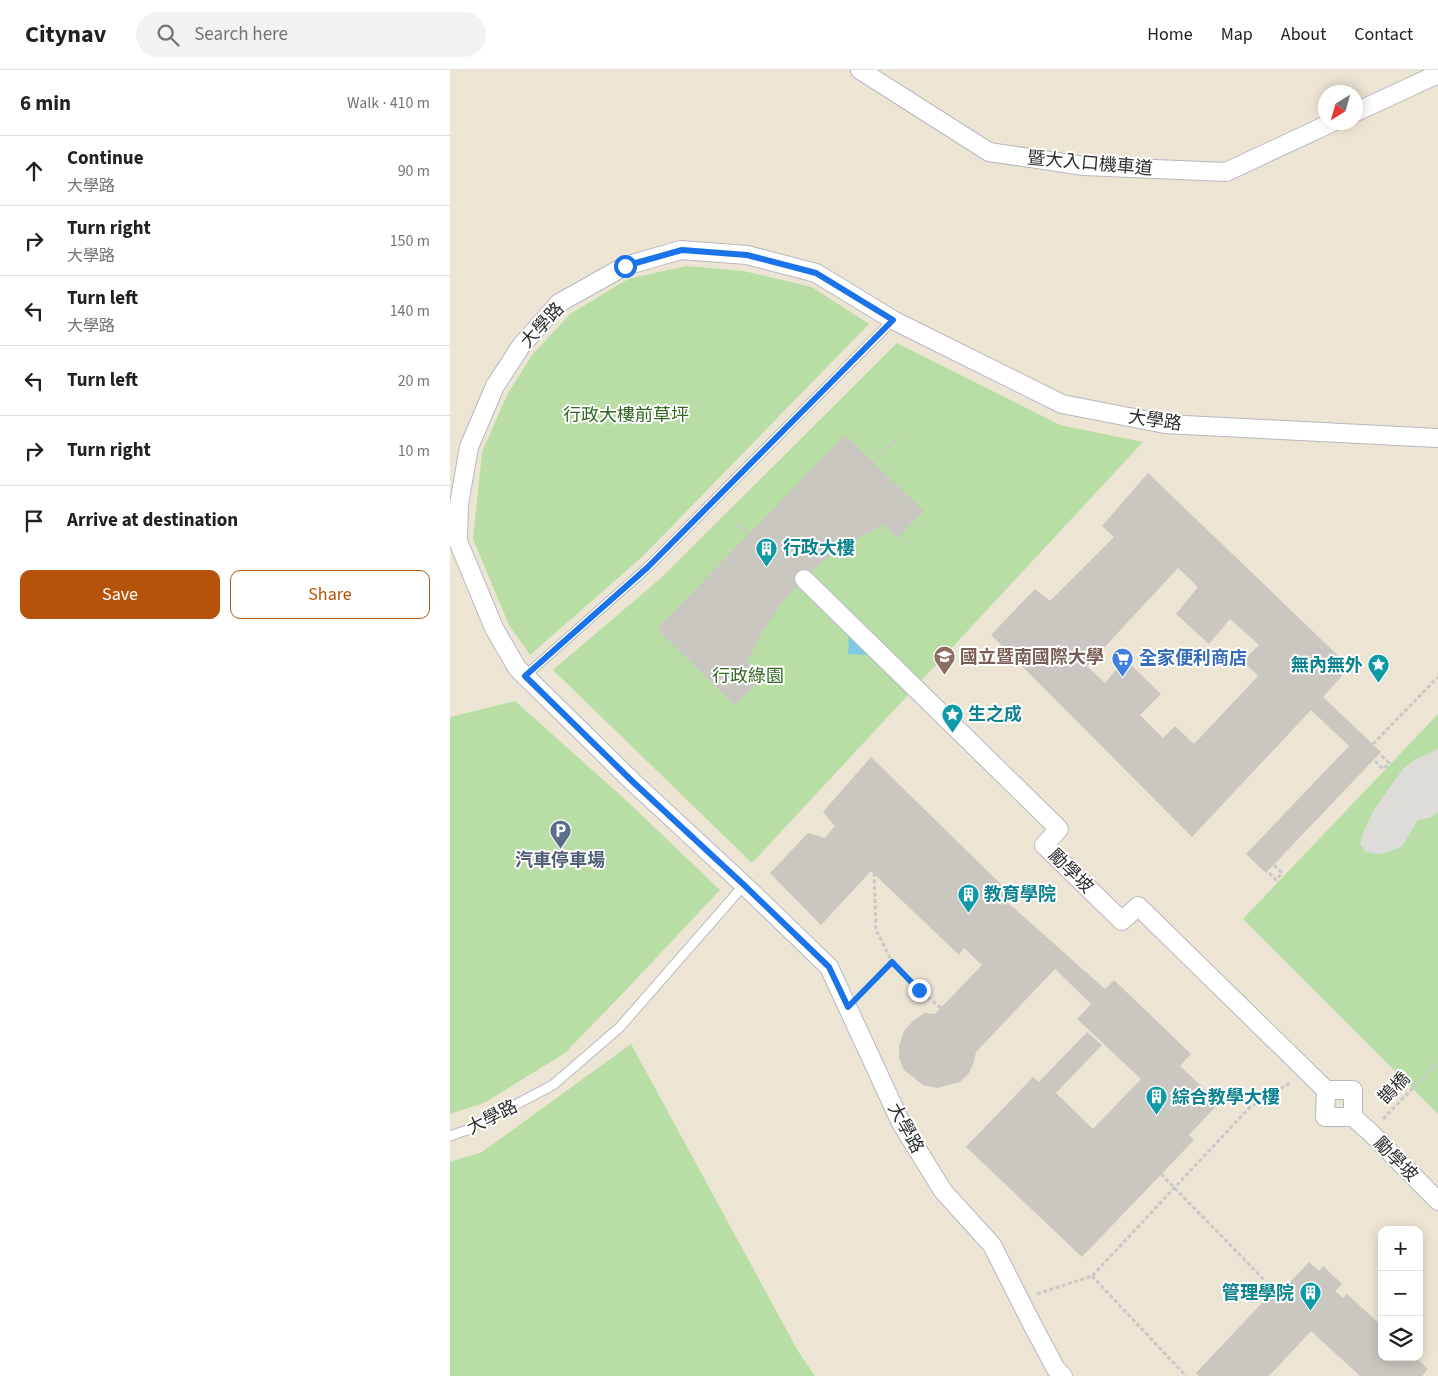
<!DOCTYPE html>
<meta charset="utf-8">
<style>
body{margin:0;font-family:"Source Sans 3","Noto Sans TC",sans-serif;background:#f2f2f2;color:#202124}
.controls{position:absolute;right:15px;bottom:15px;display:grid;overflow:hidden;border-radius:10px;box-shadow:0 2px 12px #0003}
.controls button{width:45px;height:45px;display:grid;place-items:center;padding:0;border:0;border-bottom:1px solid #e0e0e0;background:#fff;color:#202124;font:25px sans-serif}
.compass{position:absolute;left:868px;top:15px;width:45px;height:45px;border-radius:50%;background:#fff;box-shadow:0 2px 12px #0003;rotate:217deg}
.stop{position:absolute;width:15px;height:15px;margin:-11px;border:4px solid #1a73e8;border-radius:50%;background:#fff}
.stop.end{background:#1a73e8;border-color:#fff;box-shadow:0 1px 5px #0008}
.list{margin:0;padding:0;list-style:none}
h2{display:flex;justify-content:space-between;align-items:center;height:65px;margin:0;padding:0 20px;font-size:21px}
h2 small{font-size:16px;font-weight:400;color:#757577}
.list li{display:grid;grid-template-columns:32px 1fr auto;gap:15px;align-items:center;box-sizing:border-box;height:70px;padding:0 20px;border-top:1px solid #e0e0e0}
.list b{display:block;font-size:19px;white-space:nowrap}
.list p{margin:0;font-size:16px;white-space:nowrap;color:#757577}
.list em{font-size:16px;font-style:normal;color:#757577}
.actions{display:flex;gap:10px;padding:15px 20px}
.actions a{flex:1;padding:11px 0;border:1px solid #b45309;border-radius:10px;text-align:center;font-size:18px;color:#b45309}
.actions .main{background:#b45309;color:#fff}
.icon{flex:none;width:28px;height:28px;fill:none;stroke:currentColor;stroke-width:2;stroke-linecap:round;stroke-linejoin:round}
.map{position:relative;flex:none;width:988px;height:1306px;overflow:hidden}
header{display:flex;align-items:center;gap:30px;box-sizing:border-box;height:70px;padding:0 25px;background:#fff;border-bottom:1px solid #e0e0e0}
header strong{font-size:24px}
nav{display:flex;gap:28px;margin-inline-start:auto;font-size:18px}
.search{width:350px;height:45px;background:#f2f2f2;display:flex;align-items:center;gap:12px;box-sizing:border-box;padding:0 18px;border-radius:28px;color:#757577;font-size:19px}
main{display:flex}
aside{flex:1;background:#fff}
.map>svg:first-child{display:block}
.education{fill:#ede5d4;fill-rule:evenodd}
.green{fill:#b8dea5}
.plaza{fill:#dedcd9}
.water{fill:#81cae4}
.building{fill:#cac7c0;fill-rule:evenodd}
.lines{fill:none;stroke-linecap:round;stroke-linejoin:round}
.lane-casing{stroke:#b6b8c0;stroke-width:11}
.street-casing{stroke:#b6b8c0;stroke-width:20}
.path{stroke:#c9c9c9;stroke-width:3;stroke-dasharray:4 2.5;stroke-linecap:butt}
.lane{stroke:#fff;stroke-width:9}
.street{stroke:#fff;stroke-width:18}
.route{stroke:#1a73e8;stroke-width:6}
.labels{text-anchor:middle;stroke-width:4;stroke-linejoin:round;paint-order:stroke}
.street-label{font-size:18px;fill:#2e2e2e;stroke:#fff}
.park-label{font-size:18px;fill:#316623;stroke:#fff}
.culture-label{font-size:18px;font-weight:bold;fill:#0d838f;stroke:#fff;text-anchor:start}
.education-label{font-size:18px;font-weight:bold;fill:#785e54;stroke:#fff;text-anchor:start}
.shop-label{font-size:18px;font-weight:bold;fill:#366cbe;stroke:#fff;text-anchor:start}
.service-label{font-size:18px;font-weight:bold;fill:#4e5e75;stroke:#fff}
</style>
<header>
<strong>Citynav</strong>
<div class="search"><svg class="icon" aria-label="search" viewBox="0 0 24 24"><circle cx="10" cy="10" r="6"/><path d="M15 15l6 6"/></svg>Search here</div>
<nav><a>Home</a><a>Map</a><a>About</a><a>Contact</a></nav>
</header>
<main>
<aside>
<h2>6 min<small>Walk · 410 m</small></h2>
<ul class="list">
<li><svg class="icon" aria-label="ahead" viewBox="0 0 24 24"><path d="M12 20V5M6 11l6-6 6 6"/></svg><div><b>Continue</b><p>大學路</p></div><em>90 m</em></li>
<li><svg class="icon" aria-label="right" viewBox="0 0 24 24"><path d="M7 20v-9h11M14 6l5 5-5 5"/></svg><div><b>Turn right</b><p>大學路</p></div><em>150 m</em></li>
<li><svg class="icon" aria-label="left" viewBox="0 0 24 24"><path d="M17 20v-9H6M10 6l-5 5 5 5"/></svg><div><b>Turn left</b><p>大學路</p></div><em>140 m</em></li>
<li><svg class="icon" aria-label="left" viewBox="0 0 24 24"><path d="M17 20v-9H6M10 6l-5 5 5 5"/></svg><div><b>Turn left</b></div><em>20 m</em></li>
<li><svg class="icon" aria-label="right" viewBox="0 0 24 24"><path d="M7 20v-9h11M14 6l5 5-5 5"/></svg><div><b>Turn right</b></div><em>10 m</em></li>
<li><svg class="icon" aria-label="arrive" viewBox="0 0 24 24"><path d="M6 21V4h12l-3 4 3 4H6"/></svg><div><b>Arrive at destination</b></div></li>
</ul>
<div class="actions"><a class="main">Save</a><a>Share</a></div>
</aside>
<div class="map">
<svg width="988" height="1306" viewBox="0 0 988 1306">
<rect width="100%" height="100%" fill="#eee9e2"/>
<path class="education" d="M 0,0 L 988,0 L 988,1306 L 0,1306 ZM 876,22 L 906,22 L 906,52 L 876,52 ZM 932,1160 L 969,1160 L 969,1287 L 932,1287 Z"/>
<path class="green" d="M 236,196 L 294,201 L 362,217 L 419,254 L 192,487 L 80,585 L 59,555 L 23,469 L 32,382 L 58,323 L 83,284 L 120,244 L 178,209 Z
M 447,273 L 610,355 L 693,372 L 302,793 L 103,600 L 211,508 Z
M 65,631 L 177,731 L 270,820 L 176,920 L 115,983 L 34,1033 L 0,1044 L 0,647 Z
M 988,644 L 988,1044 L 793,849 Z
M 181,974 L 348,1281 L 365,1306 L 0,1306 L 0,1092 L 32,1082 Z"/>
<path class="plaza" d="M 988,679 L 988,742 L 982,747 L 968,750 L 952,776 L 939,782 L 927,784 L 916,782 L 910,774 L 913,763 L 925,738 L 953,699 L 964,690 Z"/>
<path class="water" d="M 399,562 L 419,585 L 398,584 Z"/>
<path class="building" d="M 395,365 L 474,441 L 447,469 L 434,455 L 408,468 L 374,490 L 354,509 L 333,531 L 312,563 L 297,592 L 314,607 L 284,635 L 207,559 Z
M 698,403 L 900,597 L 873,627 L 931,682 L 816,803 L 796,784 L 899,676 L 861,640 L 742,767 L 541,565 L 585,519 L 600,531 L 664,467 L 652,456 ZM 728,498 L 748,517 L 726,544 L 759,574 L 780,549 L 809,575 L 793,591 L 808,606 L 744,674 L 725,656 L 713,668 L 690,645 L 711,624 L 675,589 L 655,613 L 637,596 Z
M 421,687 L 562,825 L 557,832 L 655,919 L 664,910 L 741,984 L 730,996 L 769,1033 L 739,1065 L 744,1070 L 632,1187 L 516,1077 L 583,1007 L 589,1012 L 637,962 L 652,975 L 606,1023 L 643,1059 L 691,1009 L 627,949 L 641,934 L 605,899 L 526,982 L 524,992 L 519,1003 L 510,1012 L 487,1018 L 473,1015 L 454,1000 L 449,988 L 449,976 L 454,961 L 464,950 L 475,943 L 485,944 L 532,895 L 514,878 L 509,885 L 421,801 L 371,855 L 320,803 L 358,763 L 375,768 L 385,756 L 373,742 Z
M 859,1192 L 869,1201 L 873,1196 L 892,1214 L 885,1221 L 893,1228 L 897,1224 L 932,1256 L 932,1287 L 965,1287 L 978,1299 L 972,1306 L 910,1306 L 861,1261 L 819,1306 L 749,1306 L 746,1303 L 824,1220 L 829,1224 Z"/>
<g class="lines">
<defs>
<path id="lane" d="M 75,606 L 198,497 L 443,250
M 0,1066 L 17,1060 L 103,1015 L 170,957 L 294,815"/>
<path id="street" d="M 410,0 L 539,82 L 634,96 L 776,102 L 883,52
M 906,42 L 988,4
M 354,509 L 609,759 L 594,775 L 672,851 L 688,836 L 876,1020 L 903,1020 L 903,1047
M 876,1020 L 875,1047 L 903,1047 L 920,1062 L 988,1131
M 613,1306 L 606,1299 L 583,1256 L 542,1175 L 493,1121 L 451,1053 L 379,897 L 294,815 L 183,712 L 67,598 L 44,558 L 8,471 L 9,434 L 19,377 L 45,316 L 71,276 L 109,233 L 175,196 L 231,180 L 297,185 L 366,203 L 443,250 L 612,334 L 715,354 L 988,368"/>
</defs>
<use href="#lane" class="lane-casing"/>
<use href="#street" class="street-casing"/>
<path class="path" d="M 424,392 L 448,368
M 287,454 L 299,465
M 923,674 L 988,607
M 925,691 L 933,699 L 939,693 L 930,684
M 424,803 L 426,860 L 442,892 L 469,920 L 491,938
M 819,803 L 826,810 L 832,803 L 824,795
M 412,923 L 442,892
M 933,1049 L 988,992
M 711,1104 L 824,1220
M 642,1206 L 736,1306
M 587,1224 L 642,1206 L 800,1037 L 840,1013"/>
<use href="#lane" class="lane"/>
<use href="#street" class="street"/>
</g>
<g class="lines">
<path class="route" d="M 175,196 L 232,180 L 297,185 L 366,203 L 443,250 L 198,497 L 75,606 L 183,712 L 294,815 L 379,897 L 398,937 L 442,892 L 469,920"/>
</g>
<defs>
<symbol id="building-pin" viewBox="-11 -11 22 30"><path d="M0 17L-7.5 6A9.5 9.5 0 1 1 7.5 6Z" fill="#0f9aa8" stroke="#fff"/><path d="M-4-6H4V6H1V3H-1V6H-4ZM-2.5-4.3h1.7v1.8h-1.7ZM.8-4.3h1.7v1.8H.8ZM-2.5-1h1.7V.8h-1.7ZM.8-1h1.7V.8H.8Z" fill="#fff"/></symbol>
<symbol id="university-pin" viewBox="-11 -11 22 30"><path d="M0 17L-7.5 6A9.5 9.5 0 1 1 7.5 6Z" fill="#8d6e63" stroke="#fff"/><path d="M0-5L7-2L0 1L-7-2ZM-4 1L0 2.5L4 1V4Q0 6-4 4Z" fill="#fff"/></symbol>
<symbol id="supermarket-pin" viewBox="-11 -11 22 30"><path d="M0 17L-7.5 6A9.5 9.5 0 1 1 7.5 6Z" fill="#3f7fe0" stroke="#fff"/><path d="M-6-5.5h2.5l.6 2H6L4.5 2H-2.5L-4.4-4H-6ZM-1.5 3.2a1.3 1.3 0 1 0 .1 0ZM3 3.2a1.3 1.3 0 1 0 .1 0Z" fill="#fff"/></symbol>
<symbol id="sight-pin" viewBox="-11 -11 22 30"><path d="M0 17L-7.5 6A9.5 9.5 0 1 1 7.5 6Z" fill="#0f9aa8" stroke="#fff"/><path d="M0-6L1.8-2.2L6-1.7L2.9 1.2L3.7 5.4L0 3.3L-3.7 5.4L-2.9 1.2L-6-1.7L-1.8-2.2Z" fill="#fff"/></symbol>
<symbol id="parking-pin" viewBox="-11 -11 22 30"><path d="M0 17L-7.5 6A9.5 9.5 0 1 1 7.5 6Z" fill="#5c6f8a" stroke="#fff"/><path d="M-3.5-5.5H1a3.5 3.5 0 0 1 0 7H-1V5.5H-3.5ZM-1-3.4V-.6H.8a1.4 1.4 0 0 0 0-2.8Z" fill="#fff"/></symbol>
</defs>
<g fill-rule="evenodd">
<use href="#building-pin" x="304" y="466" width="25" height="34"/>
<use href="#university-pin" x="482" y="574" width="25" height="34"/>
<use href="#supermarket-pin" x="660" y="576" width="25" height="34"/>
<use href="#sight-pin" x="916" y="582" width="25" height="34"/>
<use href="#sight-pin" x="490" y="632" width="25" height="34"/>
<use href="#parking-pin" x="98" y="748" width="25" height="34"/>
<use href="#building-pin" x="506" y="812" width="25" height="34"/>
<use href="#building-pin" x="694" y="1014" width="25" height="34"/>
<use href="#building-pin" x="848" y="1210" width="25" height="34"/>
</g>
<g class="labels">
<g class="street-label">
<text transform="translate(640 93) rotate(5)" y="6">暨大入口機車道</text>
<text transform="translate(92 255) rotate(-47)" y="6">大學路</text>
<text transform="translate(705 350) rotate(8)" y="6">大學路</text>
<text transform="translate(621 801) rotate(44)" y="6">勵學坡</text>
<text transform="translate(944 1018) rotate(-46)" y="6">鵲橋</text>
<text transform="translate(42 1047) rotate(-27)" y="6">大學路</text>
<text transform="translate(456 1058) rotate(61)" y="6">大學路</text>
<text transform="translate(946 1089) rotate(45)" y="6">勵學坡</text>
</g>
<g class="park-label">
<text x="176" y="351">行政大樓前草坪</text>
<text x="298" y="612">行政綠園</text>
</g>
<g class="culture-label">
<text x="333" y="484">行政大樓</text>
<text x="913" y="601" text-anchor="end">無內無外</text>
<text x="518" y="650">生之成</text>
<text x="534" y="830">教育學院</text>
<text x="722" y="1033">綜合教學大樓</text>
<text x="844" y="1229" text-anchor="end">管理學院</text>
</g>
<g class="education-label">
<text x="510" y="593">國立暨南國際大學</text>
</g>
<g class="shop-label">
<text x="689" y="594">全家便利商店</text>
</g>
<g class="service-label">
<text x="110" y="796">汽車停車場</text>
</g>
</g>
</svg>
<div class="controls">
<button>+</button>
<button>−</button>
<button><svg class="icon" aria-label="layers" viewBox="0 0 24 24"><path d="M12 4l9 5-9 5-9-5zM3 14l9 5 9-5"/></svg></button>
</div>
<svg class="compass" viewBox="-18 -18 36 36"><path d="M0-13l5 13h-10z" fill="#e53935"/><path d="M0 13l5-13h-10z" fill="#757577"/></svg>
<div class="stop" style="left:175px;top:196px"></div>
<div class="stop end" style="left:469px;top:920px"></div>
</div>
</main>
